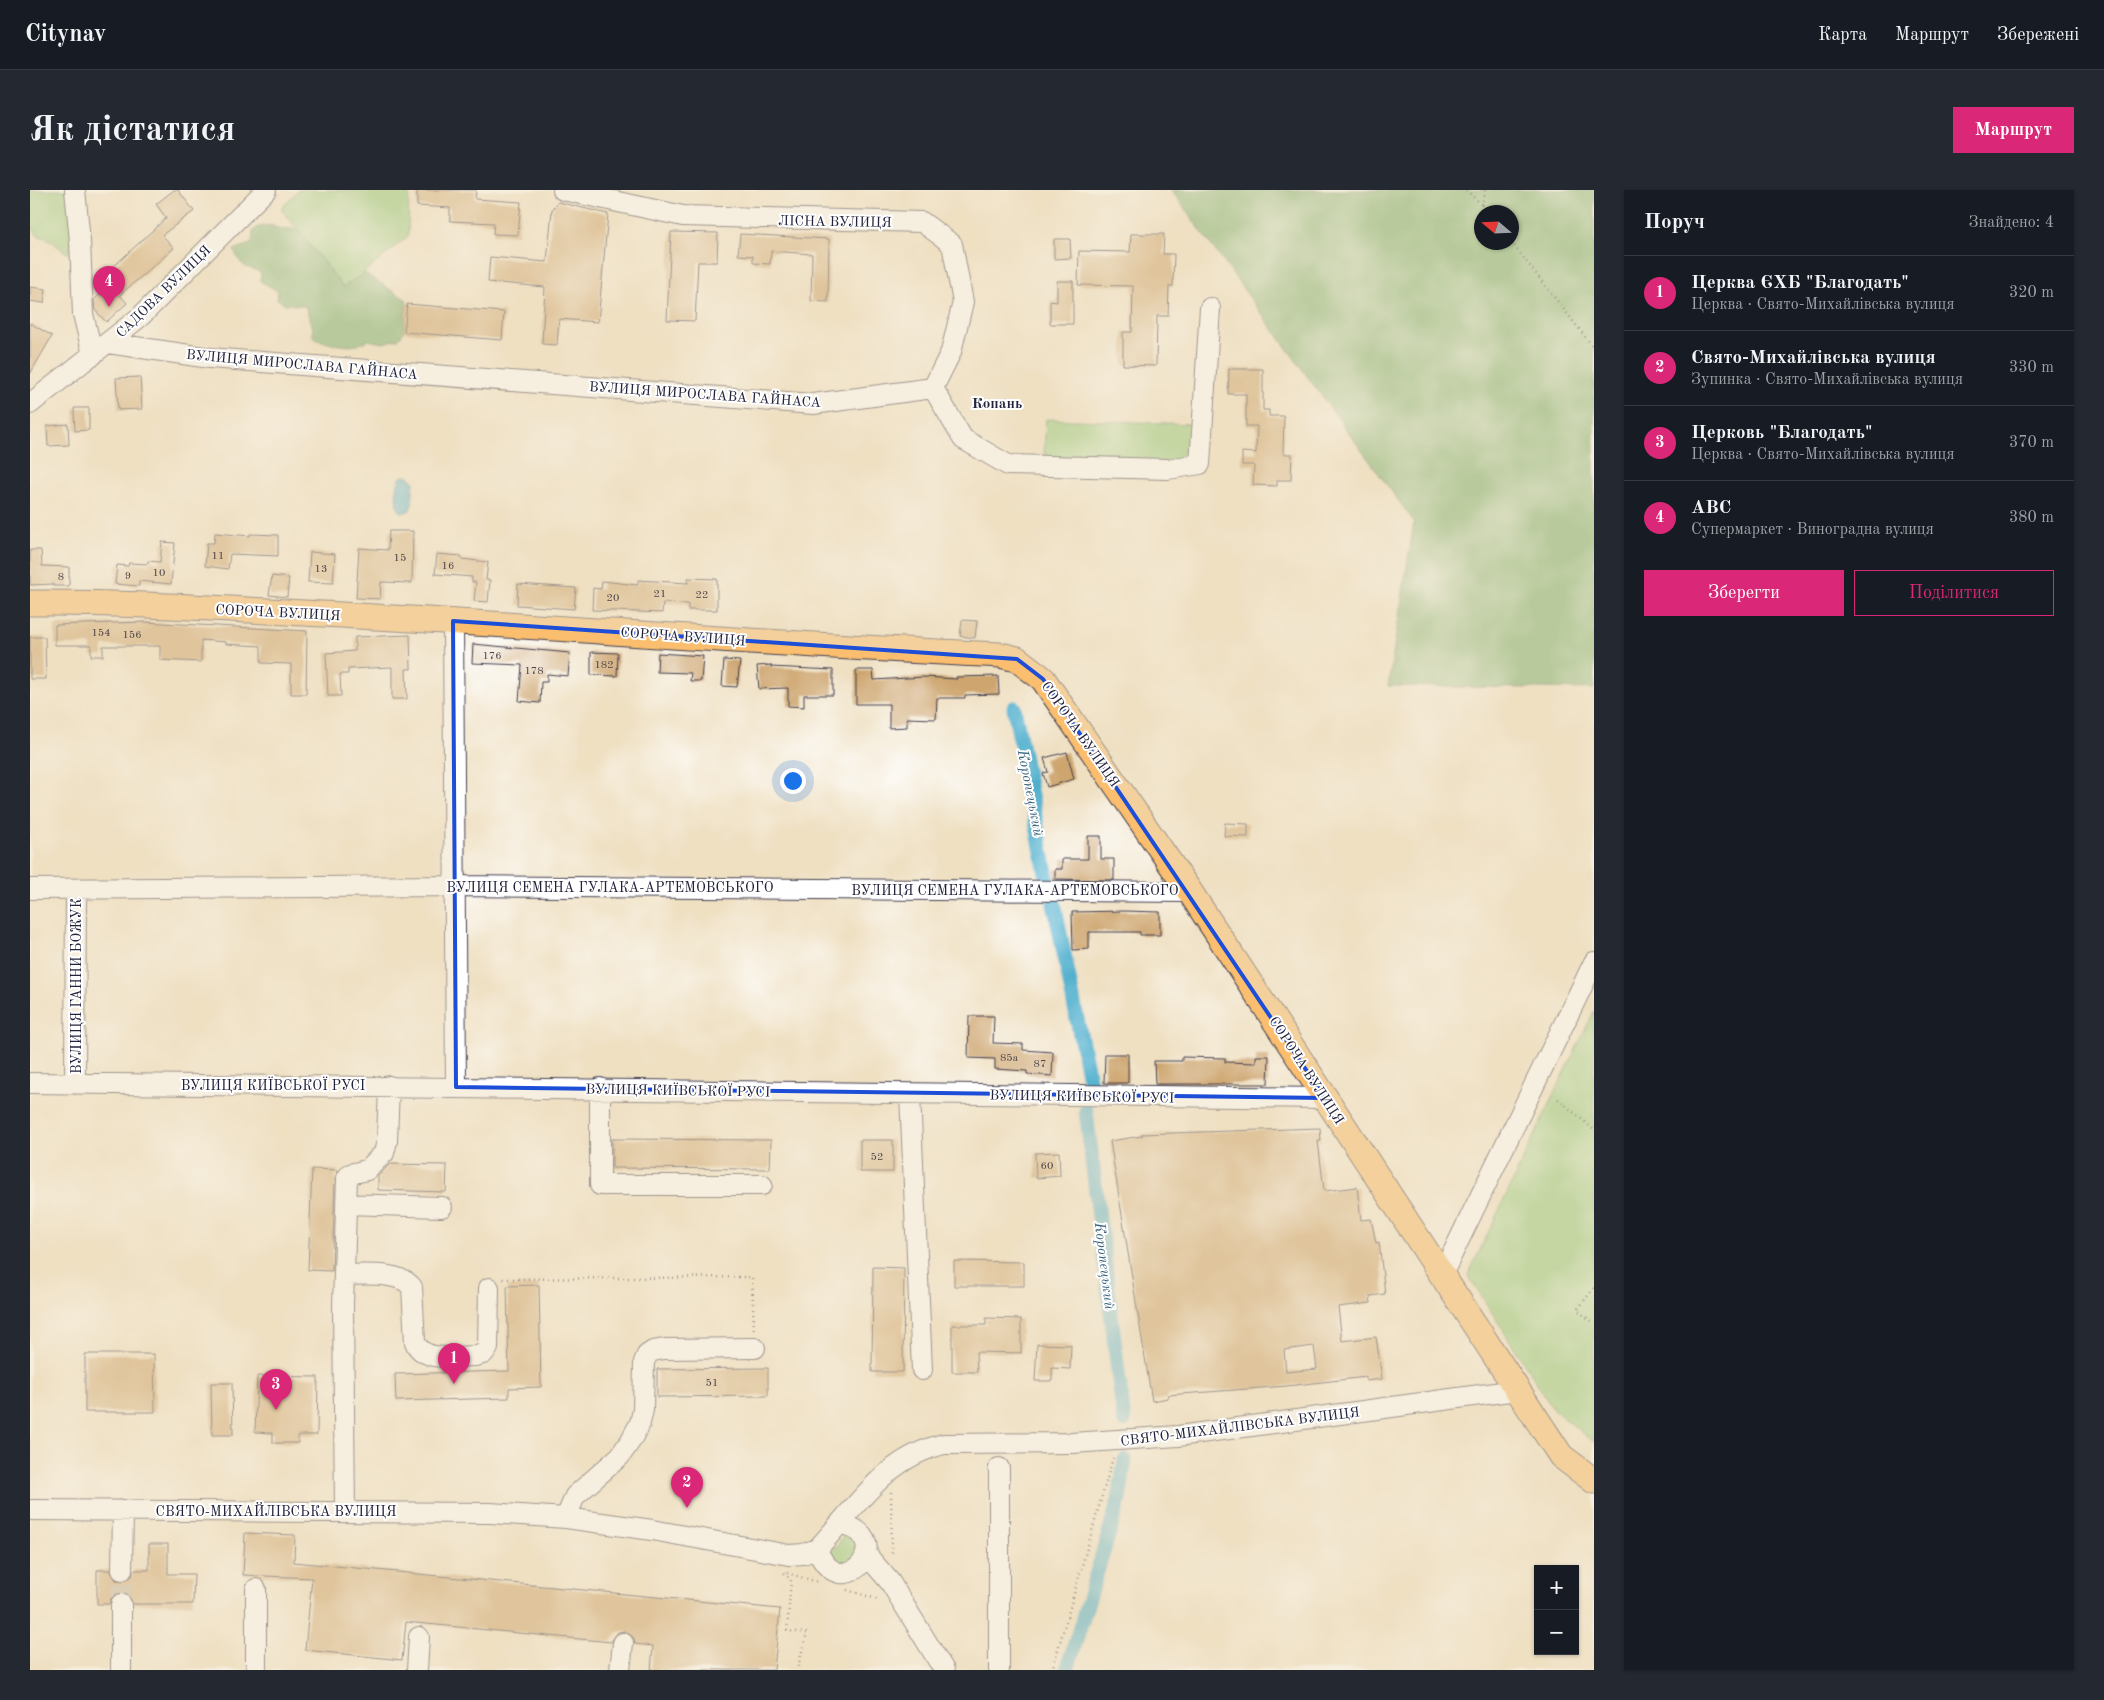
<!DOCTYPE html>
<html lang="uk">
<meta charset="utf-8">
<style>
body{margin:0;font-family:"Old Standard TT",serif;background:#242831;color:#f1f3f6}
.controls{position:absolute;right:15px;bottom:15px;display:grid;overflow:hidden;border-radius:0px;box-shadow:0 1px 4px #0004}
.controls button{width:45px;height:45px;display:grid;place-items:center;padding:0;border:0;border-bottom:1px solid #363941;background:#171b24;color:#f1f3f6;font:25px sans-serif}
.compass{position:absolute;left:1444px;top:15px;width:45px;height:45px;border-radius:50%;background:#171b24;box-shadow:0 1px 4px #0004;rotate:289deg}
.you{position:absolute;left:762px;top:590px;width:18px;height:18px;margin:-12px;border:4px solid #fff;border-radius:50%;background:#1a73e8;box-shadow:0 0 0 8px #1a73e833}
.badge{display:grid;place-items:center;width:32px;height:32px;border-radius:50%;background:#db2777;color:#fff;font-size:16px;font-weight:700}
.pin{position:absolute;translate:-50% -41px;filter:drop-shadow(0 1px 2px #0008)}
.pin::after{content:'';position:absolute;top:26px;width:18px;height:15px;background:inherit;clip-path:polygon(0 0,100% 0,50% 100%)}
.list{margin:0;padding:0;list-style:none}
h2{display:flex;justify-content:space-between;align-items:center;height:65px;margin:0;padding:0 20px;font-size:21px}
h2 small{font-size:16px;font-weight:400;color:#9ea1a6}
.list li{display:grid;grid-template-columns:32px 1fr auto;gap:15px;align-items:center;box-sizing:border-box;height:75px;padding:0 20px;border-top:1px solid #363941}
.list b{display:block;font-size:19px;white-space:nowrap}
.list p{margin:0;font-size:16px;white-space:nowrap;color:#9ea1a6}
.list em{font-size:16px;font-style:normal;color:#9ea1a6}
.actions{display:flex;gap:10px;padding:15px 20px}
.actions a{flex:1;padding:11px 0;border:1px solid #db2777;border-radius:0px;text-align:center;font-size:18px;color:#db2777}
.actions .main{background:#db2777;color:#fff}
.map{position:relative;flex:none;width:1564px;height:1480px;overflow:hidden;border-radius:0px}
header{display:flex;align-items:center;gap:30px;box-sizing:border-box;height:70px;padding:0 25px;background:#171b24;border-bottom:1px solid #363941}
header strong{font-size:24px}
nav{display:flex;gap:28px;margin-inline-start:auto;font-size:18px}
.intro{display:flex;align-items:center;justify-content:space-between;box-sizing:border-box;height:120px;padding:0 30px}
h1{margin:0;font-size:35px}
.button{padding:12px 22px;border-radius:0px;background:#db2777;color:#fff;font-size:18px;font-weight:700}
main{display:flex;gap:30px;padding:0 30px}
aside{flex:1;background:#171b24;border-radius:0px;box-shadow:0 1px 4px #0004}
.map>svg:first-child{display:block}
.green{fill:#93cb7d;stroke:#5a765c}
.forest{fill:#76af6c;stroke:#4c6854;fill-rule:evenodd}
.water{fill:#4eaecc;stroke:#386884}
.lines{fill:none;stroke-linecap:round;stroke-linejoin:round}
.canal{stroke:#4eaecc;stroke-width:15}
.building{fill:#cea56e;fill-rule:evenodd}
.minor-tunnel{stroke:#c6baa7;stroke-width:20;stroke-dasharray:20 10;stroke-linecap:butt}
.minor-casing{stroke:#413e4f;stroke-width:22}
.major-casing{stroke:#413e4f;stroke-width:27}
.path{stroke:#413e4f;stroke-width:2.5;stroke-dasharray:1 4;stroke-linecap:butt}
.minor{stroke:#fff;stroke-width:20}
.major{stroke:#fabe6e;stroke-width:25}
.marked{fill:none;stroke:#1d4ed8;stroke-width:4;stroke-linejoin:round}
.labels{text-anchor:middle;stroke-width:4;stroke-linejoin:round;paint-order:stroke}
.number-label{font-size:11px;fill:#4d4348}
.street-label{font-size:14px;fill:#22223b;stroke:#fff}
.neighbourhood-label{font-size:15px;font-weight:bold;fill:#22223b;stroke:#fff}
.water-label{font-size:15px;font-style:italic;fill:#36617c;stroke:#fff}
</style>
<header>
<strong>Citynav</strong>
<nav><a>Карта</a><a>Маршрут</a><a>Збережені</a></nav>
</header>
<div class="intro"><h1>Як дістатися</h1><a class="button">Маршрут</a></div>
<main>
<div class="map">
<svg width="1564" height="1480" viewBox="0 0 1564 1480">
<rect width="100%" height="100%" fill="#fff"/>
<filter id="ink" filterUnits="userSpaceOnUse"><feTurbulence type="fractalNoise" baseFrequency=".02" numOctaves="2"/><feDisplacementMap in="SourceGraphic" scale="10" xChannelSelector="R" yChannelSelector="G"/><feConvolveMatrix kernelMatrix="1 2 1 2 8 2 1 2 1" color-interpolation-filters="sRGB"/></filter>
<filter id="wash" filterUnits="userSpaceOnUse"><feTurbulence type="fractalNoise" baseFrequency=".0096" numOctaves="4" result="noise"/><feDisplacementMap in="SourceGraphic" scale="20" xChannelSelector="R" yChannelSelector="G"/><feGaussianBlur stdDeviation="1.12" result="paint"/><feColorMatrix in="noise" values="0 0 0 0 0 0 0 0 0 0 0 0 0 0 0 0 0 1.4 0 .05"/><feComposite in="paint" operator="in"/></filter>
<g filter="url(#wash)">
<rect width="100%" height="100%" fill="#efe0c2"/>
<path class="green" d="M 0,0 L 40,0 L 42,50 L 39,63 L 35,62 L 22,51 L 7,45 L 0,35 Z
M 268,0 L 379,0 L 378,46 L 334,83 L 313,97 L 251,19 Z
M 1016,229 L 1165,234 L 1163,267 L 1134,272 L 1021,269 L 1014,265 Z
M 1564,821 L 1564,1252 L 1524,1220 L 1438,1085 Z
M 815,1342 L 822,1347 L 829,1361 L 816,1377 L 796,1363 L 808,1355 Z"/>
<path class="forest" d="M 1141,0 L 1564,0 L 1564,499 L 1358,496 L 1384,332 ZM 1482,22 L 1482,52 L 1452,52 L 1452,22 Z
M 240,35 L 247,38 L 267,39 L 313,97 L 334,83 L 377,110 L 374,142 L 368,149 L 353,153 L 338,150 L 328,155 L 319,156 L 301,154 L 284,148 L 282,143 L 283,138 L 275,116 L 255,114 L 247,109 L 248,101 L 230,91 L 231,82 C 213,76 212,78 204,60 L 222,53 L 223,41 L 228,37 Z"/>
<path class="water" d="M 373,286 L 379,286 L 384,292 L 382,315 L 379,321 L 372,323 C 363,316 366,297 370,288 Z"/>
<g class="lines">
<path class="canal" d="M 984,518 L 1017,688
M 1024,713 L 1060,894
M 1056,921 L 1094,1230
M 1037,1480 L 1089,1310 L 1095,1270"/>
</g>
<g id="blocks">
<path class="building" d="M 144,0 L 148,0 L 164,21 L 132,45 L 144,58 L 90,105 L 97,113 L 76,132 L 65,120 L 64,110 L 89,87 L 82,78 L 136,28 L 126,14 Z
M 387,0 L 446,0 L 445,9 L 491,12 L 488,45 L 463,44 L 464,33 L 420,31 L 420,18 L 387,16 Z
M 528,12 L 578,24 L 568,132 L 529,129 L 527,155 L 512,154 L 515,97 L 458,92 L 460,67 L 517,72 L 522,20 Z
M 641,42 L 688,43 L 687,72 L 668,72 L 665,131 L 637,130 Z
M 710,44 L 799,49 L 798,112 L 781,111 L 782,64 L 741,61 L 740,74 L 723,73 L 723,66 L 708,65 Z
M 1101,44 L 1134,44 L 1133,64 L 1144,64 L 1143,96 L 1139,96 L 1138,126 L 1127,126 L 1126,176 L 1093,175 L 1093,142 L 1102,142 L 1103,96 L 1048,95 L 1049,61 L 1100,62 Z
M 1024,49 L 1040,49 L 1041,68 L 1024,69 Z
M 1027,91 L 1043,91 L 1043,134 L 1020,134 L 1020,111 L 1027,112 Z
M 0,97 L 16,99 L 14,113 L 0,111 Z
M 377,114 L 474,122 L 472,150 L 374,142 Z
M 0,133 L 22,146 L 0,184 Z
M 1199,179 L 1233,179 L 1233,220 L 1239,220 L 1239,226 L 1254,226 L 1253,264 L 1262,264 L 1261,290 L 1247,290 L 1247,296 L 1223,295 L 1224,275 L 1212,275 L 1212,262 L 1226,263 L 1227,236 L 1216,236 L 1216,204 L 1198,204 Z
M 110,187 L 112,219 L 88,220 L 86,188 Z
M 44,218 L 59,218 L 59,240 L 45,241 Z
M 38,234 L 39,255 L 18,256 L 17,236 Z
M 359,341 L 383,341 L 382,393 L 351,392 L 350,409 L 326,408 L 329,358 L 358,360 Z
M 185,343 L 220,346 L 220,344 L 248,345 L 248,366 L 200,364 L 198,379 L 175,376 L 177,353 L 184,353 Z
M 132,352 L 145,353 L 141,394 L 109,391 L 109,396 L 85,394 L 87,375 L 98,376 L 99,373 L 118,374 L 118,371 L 130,372 Z
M 0,360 L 11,360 L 12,376 L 39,377 L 39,396 L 23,396 L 23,394 L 0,395 Z
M 280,362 L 305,364 L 303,393 L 278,392 Z
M 407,364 L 431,366 L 431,369 L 458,372 L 456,390 L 460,390 L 458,412 L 444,411 L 446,392 L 442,392 L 442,387 L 405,384 Z
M 242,386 L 259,388 L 257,407 L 239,405 Z
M 658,388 L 687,389 L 687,420 L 658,420 L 658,414 L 633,413 L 632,423 L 562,420 L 563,398 L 571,399 L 572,391 L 608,395 L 608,390 L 658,393 Z
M 488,394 L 546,398 L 544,419 L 487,415 Z
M 932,430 L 947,431 L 945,448 L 930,446 Z
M 114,432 L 277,441 L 276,504 L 261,504 L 261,474 L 231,473 L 231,456 L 196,454 L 196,452 L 171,450 L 171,472 L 130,470 L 130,456 L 73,456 L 73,466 L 61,466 L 61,455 L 25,455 L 25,435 Z
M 380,445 L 381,479 L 376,479 L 377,509 L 362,509 L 362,477 L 318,479 L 318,484 L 310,484 L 311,506 L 298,506 L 296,463 L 325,461 L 325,447 Z
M 0,447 L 15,447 L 16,489 L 0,489 Z
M 443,454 L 540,463 L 538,486 L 517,484 L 517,492 L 511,492 L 510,513 L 489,511 L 492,475 L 442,473 Z
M 561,462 L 588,463 L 587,486 L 561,485 Z
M 628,463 L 673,466 L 671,491 L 660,491 L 661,483 L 627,482 Z
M 694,470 L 710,471 L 707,497 L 692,496 Z
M 741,475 L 741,477 L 803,480 L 803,505 L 774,505 L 774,517 L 758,516 L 758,498 L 729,499 L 727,476 Z
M 826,480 L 843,480 L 844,490 L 894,487 L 927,489 L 926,487 L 968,486 L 969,504 L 935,505 L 935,508 L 907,508 L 906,529 L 877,528 L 877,537 L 859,538 L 859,514 L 826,514 Z
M 1037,562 L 1044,589 L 1017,597 L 1013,583 L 1018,582 L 1014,568 Z
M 1195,633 L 1218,634 L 1218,647 L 1194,646 Z
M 1058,646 L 1071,646 L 1071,669 L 1084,669 L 1084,690 L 1025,689 L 1025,679 L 1032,679 L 1032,669 L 1058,669 Z
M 1094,721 L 1130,722 L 1130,745 L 1110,745 L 1110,742 L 1059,742 L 1059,759 L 1043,760 L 1042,722 Z
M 939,826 L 964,826 L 963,853 L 993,854 L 993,860 L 1023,862 L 1022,886 L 997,884 L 997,881 L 965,879 L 965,869 L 938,868 Z
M 1075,864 L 1098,864 L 1098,893 L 1074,893 Z
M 1226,866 L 1239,866 L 1238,894 L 1125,894 L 1124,871 L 1152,871 L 1152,867 L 1195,868 L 1195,872 L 1226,873 Z
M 1290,938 L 1291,951 L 1288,951 L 1294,1001 L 1327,997 L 1331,1030 L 1341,1029 L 1346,1053 L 1349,1052 L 1355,1104 L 1340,1106 L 1341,1113 L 1308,1117 L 1312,1151 L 1346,1147 L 1352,1189 L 1336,1191 L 1336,1187 L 1257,1196 L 1138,1205 L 1138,1208 L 1122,1211 L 1080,951 L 1112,946 L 1112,944 ZM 1284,1156 L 1287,1179 L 1256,1182 L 1254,1160 Z
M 582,949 L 741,950 L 740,979 L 582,978 Z
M 830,950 L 863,950 L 863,982 L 830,982 Z
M 1029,962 L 1030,986 L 1006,988 L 1005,963 Z
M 360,974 L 417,975 L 416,1002 L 348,1000 L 348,986 Z
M 282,979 L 308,980 L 305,988 L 302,1081 L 278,1080 Z
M 924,1071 L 994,1072 L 994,1096 L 924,1096 Z
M 843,1077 L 874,1078 L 873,1182 L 842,1182 Z
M 509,1095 L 511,1197 L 479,1198 L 479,1208 L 366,1211 L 365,1184 L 479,1181 L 477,1096 Z
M 956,1128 L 991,1129 L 991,1163 L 946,1162 L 947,1182 L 922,1182 L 922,1135 L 956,1135 Z
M 1007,1154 L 1041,1155 L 1040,1179 L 1022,1178 L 1022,1191 L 1005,1191 Z
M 55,1164 L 124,1164 L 125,1222 L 55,1222 Z
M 738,1178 L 738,1206 L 627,1207 L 627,1179 Z
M 227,1186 L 288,1187 L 287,1245 L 268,1245 L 268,1253 L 243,1253 L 243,1243 L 225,1242 Z
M 181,1193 L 202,1193 L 203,1245 L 182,1245 Z
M 215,1343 L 265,1345 L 264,1372 L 750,1419 L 744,1480 L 621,1480 L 623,1456 L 605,1454 L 604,1448 L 595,1441 L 588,1442 L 581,1452 L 376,1432 L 372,1470 L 275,1460 L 282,1388 L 213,1385 Z
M 119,1354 L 138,1354 L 138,1384 L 164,1384 L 163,1414 L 103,1414 L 97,1404 L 91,1402 L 81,1408 L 79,1414 L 67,1414 L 67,1380 L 80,1380 L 86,1390 L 92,1392 L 102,1386 L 104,1380 L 119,1380 Z"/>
</g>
</g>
<g filter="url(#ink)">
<use href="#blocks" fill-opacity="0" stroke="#413e4f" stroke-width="1"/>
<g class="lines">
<path class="minor-tunnel" d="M 91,1414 L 92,1380"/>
<defs>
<path id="minor" d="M 45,0 L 50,51 L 53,124 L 63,165
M 533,0 L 653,26 L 892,32 L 922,54 L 933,112 L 921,162 L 903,198
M 78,153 L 180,168 L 783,214 L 903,198 L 933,249 L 978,275 L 1138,279 L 1170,274 L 1180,118
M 0,214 L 111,126 L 236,0
M 423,431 L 426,897
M 0,699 L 416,696 L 1160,702
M 0,893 L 1295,908
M 45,894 L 46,699
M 570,898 L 570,995 L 732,995
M 880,904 L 892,1180
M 316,1014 L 412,1017
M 314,1085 C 333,1085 370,1081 382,1097 L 385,1152 C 393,1173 428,1166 446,1166 L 453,1164 L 458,1158 L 459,1098
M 1412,1085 L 1564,772
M 0,1320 L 460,1323 L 536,1328 L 622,1340 L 759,1365 L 773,1364 L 787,1359 C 826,1318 854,1268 914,1254 L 1042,1253 L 1148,1246 L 1487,1200
M 315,1322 L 313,1115 L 317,988 L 320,984 L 337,980 L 354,963 L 357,951 L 359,896
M 536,1328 L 545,1306 L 590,1266 L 601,1250 L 610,1233 L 613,1220 L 614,1172 L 617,1165 L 623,1161 L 634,1159 L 725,1158
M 787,1359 C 806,1409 851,1370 832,1345 C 827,1339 819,1336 812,1333
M 836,1364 L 860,1392 L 914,1480
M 92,1380 L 93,1320
M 91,1480 L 91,1414
M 226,1480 L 226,1399
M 387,1480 L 389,1447
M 590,1480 L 593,1453
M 969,1480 L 969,1278"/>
<path id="major" d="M 0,413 C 98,412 195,419 293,424 C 519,436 744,455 970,465 L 987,469 L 1013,489 L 1160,702 L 1531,1266 L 1564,1291"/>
</defs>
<use href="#minor" class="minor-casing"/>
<use href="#major" class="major-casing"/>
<path class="path" d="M 1436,0 L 1452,15
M 1455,0 L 1452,15 L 1458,22
M 1481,52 L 1564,158
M 1528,909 L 1564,940
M 473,1089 L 722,1087 L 724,1142
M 1564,1098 L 1547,1120 L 1564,1133
M 861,1302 L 862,1366
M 754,1383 L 761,1390 L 757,1441 L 777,1443 L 767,1480
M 757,1383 L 788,1392
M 817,1400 L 850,1410
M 1022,1480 L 1083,1268"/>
<use href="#minor" class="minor"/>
<use href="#major" class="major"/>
</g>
</g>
<path d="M0 0H1564V1480H0ZM 423,431 L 987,469 L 1013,489 L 1295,908 L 426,897 Z" fill="#efe0c2" fill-opacity=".55" fill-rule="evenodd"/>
<path class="marked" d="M 423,431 L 987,469 L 1013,489 L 1295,908 L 426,897 Z"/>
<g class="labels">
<g class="number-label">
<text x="188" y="369">11</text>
<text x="370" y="371">15</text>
<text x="418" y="379">16</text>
<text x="291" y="382">13</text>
<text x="129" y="386">10</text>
<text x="98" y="389">9</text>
<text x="31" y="390">8</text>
<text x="630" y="407">21</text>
<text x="672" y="408">22</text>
<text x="583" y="411">20</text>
<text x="71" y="446">154</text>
<text x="102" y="448">156</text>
<text x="462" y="469">176</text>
<text x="574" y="478">182</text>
<text x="504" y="484">178</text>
<text x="979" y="871">85а</text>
<text x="1010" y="877">87</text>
<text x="847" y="970">52</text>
<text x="1017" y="979">60</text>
<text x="682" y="1196">51</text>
</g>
<g class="street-label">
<text transform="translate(805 31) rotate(1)" y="5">ЛІСНА ВУЛИЦЯ</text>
<text transform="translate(133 101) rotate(-44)" y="5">САДОВА ВУЛИЦЯ</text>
<text transform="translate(272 174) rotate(5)" y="5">ВУЛИЦЯ МИРОСЛАВА ГАЙНАСА</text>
<text transform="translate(675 204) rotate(4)" y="5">ВУЛИЦЯ МИРОСЛАВА ГАЙНАСА</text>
<text transform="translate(248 422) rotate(3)" y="5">СОРОЧА ВУЛИЦЯ</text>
<text transform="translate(653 446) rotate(4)" y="5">СОРОЧА ВУЛИЦЯ</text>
<text transform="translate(1051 544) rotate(55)" y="5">СОРОЧА ВУЛИЦЯ</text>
<text x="580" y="702">ВУЛИЦЯ СЕМЕНА ГУЛАКА-АРТЕМОВСЬКОГО</text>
<text x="985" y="705">ВУЛИЦЯ СЕМЕНА ГУЛАКА-АРТЕМОВСЬКОГО</text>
<text transform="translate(46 796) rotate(-90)" y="5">ВУЛИЦЯ ГАННИ БОЖУК</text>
<text transform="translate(1277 880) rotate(57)" y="5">СОРОЧА ВУЛИЦЯ</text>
<text x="243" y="900">ВУЛИЦЯ КИЇВСЬКОЇ РУСІ</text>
<text transform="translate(648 900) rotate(1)" y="5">ВУЛИЦЯ КИЇВСЬКОЇ РУСІ</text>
<text transform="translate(1052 906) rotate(1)" y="5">ВУЛИЦЯ КИЇВСЬКОЇ РУСІ</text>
<text transform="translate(1210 1236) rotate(-7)" y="5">СВЯТО-МИХАЙЛІВСЬКА ВУЛИЦЯ</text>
<text x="246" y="1326">СВЯТО-МИХАЙЛІВСЬКА ВУЛИЦЯ</text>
</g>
<g class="neighbourhood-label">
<text x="967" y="218">Копань</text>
</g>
<g class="water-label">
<text transform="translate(1001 603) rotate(79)" y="5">Коропецький</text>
<text transform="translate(1075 1076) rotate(83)" y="5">Коропецький</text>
</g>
</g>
</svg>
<div class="controls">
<button>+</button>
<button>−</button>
</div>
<svg class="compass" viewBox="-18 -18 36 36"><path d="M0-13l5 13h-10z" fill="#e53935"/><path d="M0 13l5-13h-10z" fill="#9ea1a6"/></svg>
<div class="you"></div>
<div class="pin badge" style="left:424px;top:1194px">1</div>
<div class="pin badge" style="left:657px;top:1318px">2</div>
<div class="pin badge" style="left:246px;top:1220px">3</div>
<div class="pin badge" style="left:79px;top:117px">4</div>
</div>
<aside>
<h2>Поруч<small>Знайдено: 4</small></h2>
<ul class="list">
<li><span class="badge">1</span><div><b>Церква ЄХБ &quot;Благодать&quot;</b><p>Церква · Свято-Михайлівська вулиця</p></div><em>320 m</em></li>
<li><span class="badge">2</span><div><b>Свято-Михайлівська вулиця</b><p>Зупинка · Свято-Михайлівська вулиця</p></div><em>330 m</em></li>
<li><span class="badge">3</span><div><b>Церковь &quot;Благодать&quot;</b><p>Церква · Свято-Михайлівська вулиця</p></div><em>370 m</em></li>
<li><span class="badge">4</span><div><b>ABC</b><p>Супермаркет · Виноградна вулиця</p></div><em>380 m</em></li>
</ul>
<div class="actions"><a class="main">Зберегти</a><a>Поділитися</a></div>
</aside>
</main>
